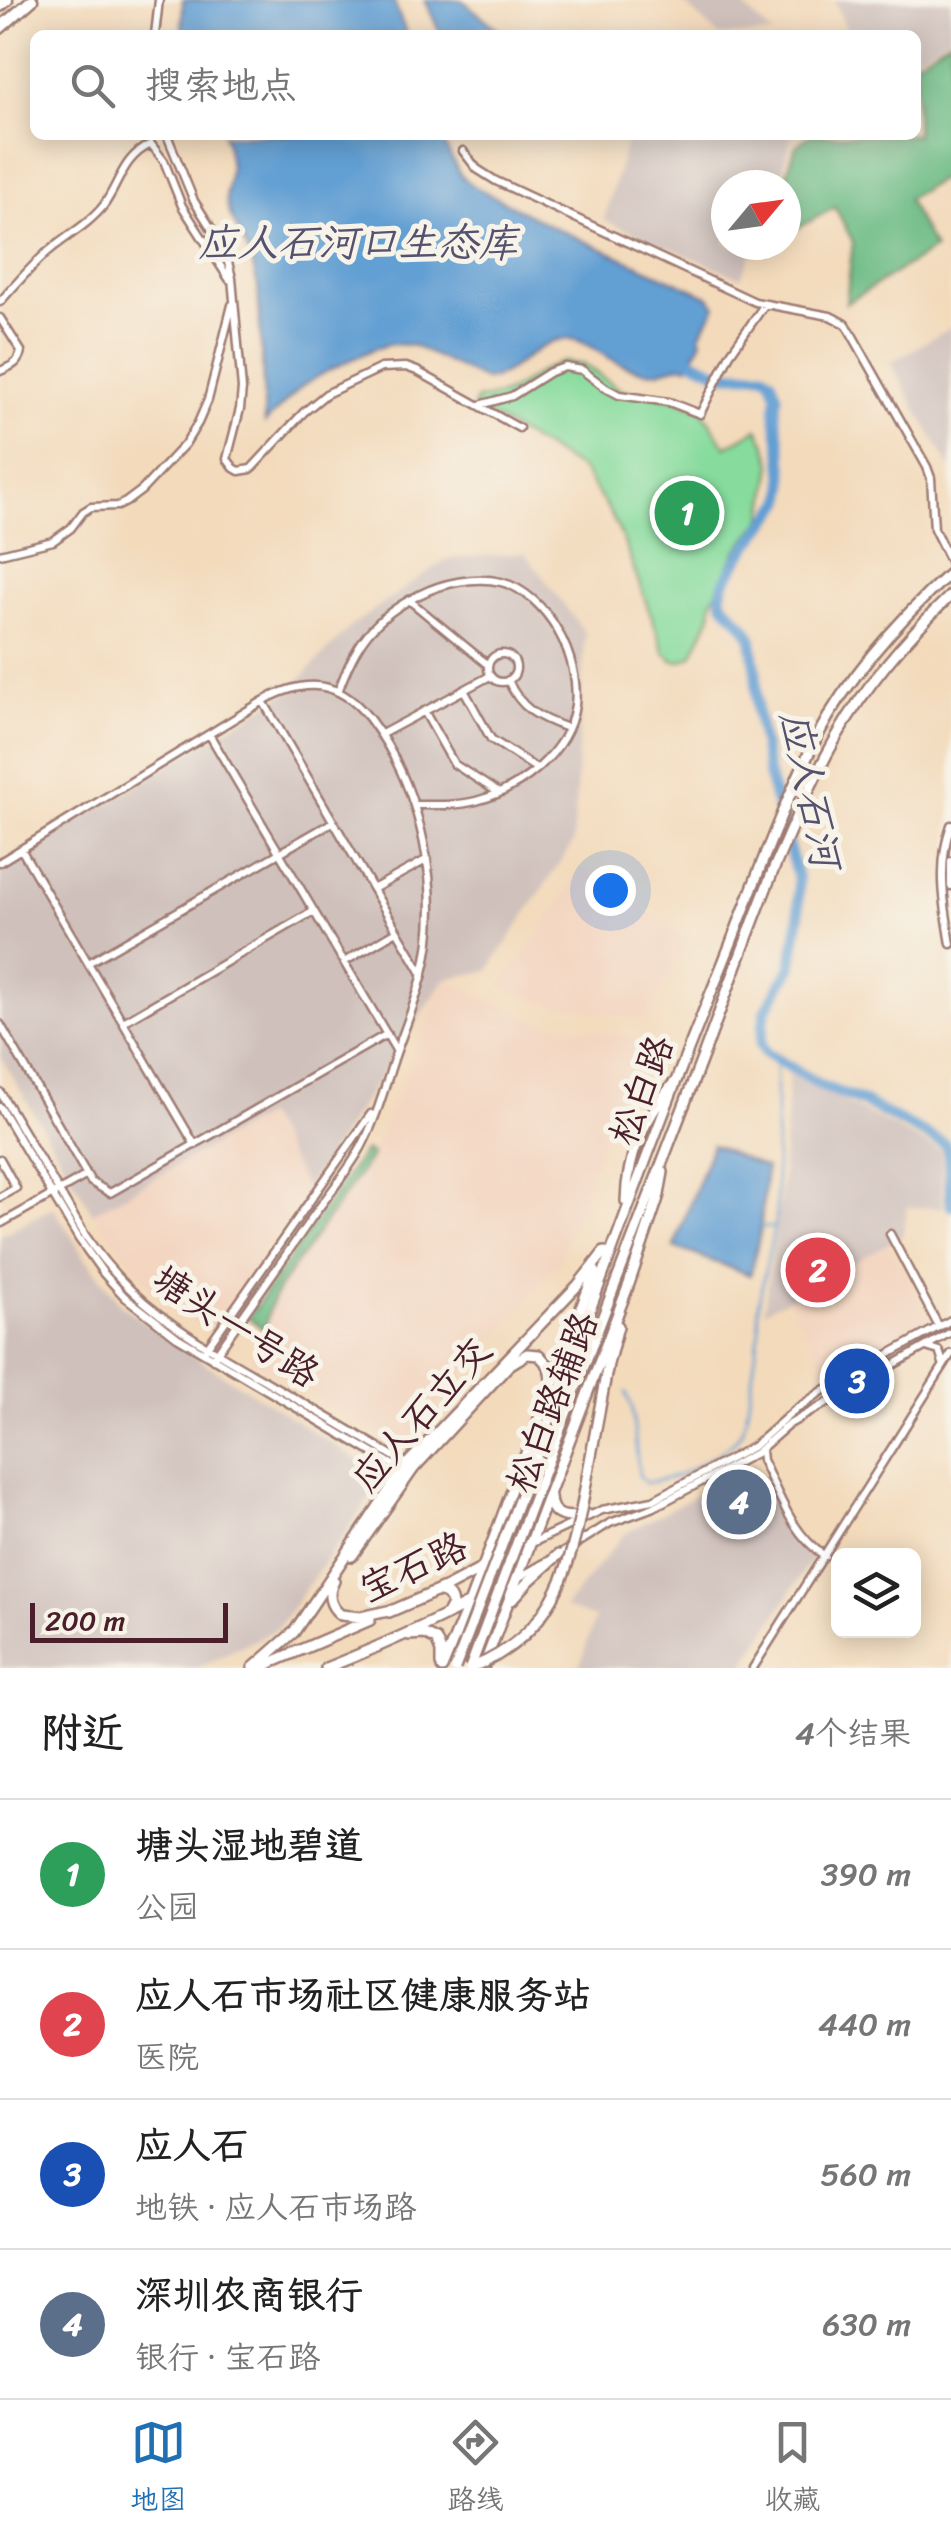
<!DOCTYPE html>
<html lang="zh">
<meta charset="utf-8">
<style>
body{margin:0;font-family:Sriracha,"LXGW WenKai TC",sans-serif;background:#f2f2f2;color:#222}
.controls{position:absolute;right:30px;bottom:30px;display:grid;overflow:hidden;border-radius:15px;box-shadow:0 5px 25px #0003}
.controls button{width:90px;height:90px;display:grid;place-items:center;padding:0;border:0;border-bottom:2px solid #e0e0e0;background:#fff;color:#222;font:50px sans-serif}
.compass{position:absolute;left:711px;top:170px;width:90px;height:90px;border-radius:50%;background:#fff;box-shadow:0 5px 25px #0003;rotate:61deg}
.scale{position:absolute;left:30px;bottom:25px;width:198px;box-sizing:border-box;padding-left:10px;border:5px solid #4a1f2b;border-top:0;font-size:28px;line-height:35px;white-space:nowrap;color:#4a1f2b;-webkit-text-stroke:8px #f7f3e8;paint-order:stroke}
.you{position:absolute;left:610px;top:890px;width:35px;height:35px;margin:-25px;border:8px solid #fff;border-radius:50%;background:#1a73e8;box-shadow:0 0 0 15px #1a73e833}
.badge{display:grid;place-items:center;width:65px;height:65px;border-radius:50%;background:#1f6fb2;color:#fff;font-size:32px;font-weight:700}
.pin{position:absolute;translate:-50% -50%;border:5px solid #fff;box-shadow:0 2px 10px #0006}
.list{margin:0;padding:0;list-style:none}
h2{display:flex;justify-content:space-between;align-items:center;height:130px;margin:0;padding:0 40px;font-size:42px}
h2 small{font-size:32px;font-weight:400;color:#767676}
.list li{display:grid;grid-template-columns:65px 1fr auto;gap:30px;align-items:center;box-sizing:border-box;height:150px;padding:0 40px;border-top:2px solid #e0e0e0}
.list b{display:block;font-size:38px;white-space:nowrap}
.list p{margin:0;font-size:32px;white-space:nowrap;color:#767676}
.list em{font-size:32px;font-style:normal;color:#767676}
.icon{flex:none;width:55px;height:55px;fill:none;stroke:currentColor;stroke-width:2;stroke-linecap:round;stroke-linejoin:round}
.map{position:relative;flex:none;width:951px;height:1668px;overflow:hidden}
.search{position:absolute;background:#fff;box-shadow:0 5px 25px #0003;left:30px;right:30px;top:30px;height:110px;display:flex;align-items:center;gap:25px;box-sizing:border-box;padding:0 35px;border-radius:15px;color:#767676;font-size:38px}
.sheet{height:730px;background:#fff}
nav{display:flex;justify-content:space-around;align-items:center;box-sizing:border-box;height:140px;border-top:2px solid #e0e0e0;background:#fff;font-size:28px;color:#767676}
nav a{display:grid;justify-items:center;gap:5px}
nav .on{color:#1f6fb2}
.map>svg:first-child{display:block}
.built{fill:#f3d4bf}
.industrial{fill:#cfc0bb}
.green{fill:#86db9d;stroke:#687d64;stroke-width:2.5}
.forest{fill:#6cbb84;stroke:#5b6d58;stroke-width:2.5}
.water{fill:#629fd3;stroke:#565f7f;stroke-width:2.5}
.lines{fill:none;stroke-linecap:round;stroke-linejoin:round}
.stream{stroke:#629fd3;stroke-width:2.5}
.river{stroke:#629fd3;stroke-width:11}
.minor-casing{stroke:#9e7c73;stroke-width:11}
.major-casing{stroke:#9e7c73;stroke-width:14}
.highway-casing{stroke:#9e7c73;stroke-width:15}
.minor{stroke:#fff;stroke-width:6}
.major{stroke:#fff;stroke-width:9}
.highway{stroke:#fff;stroke-width:10}
.major-bridge-casing{stroke:#9e7c73;stroke-width:14;stroke-linecap:butt}
.major-bridge{stroke:#fff;stroke-width:9}
.labels{text-anchor:middle;stroke-width:10;stroke-linejoin:round;paint-order:stroke}
.street-label{font-size:38px;fill:#4a1f2b;stroke:#f7f3e8}
.water-label{font-size:40px;font-style:italic;fill:#54526e;stroke:#f7f3e8}
</style>
<div class="map">
<svg width="951" height="1668" viewBox="0 0 951 1668">
<rect width="100%" height="100%" fill="#f7f3e8"/>
<filter id="ink" filterUnits="userSpaceOnUse"><feTurbulence type="fractalNoise" baseFrequency=".01" numOctaves="2"/><feDisplacementMap in="SourceGraphic" scale="20" xChannelSelector="R" yChannelSelector="G"/><feConvolveMatrix kernelMatrix="1 2 1 2 8 2 1 2 1" color-interpolation-filters="sRGB"/></filter>
<filter id="wash" filterUnits="userSpaceOnUse"><feTurbulence type="fractalNoise" baseFrequency=".0048" numOctaves="4" result="noise"/><feDisplacementMap in="SourceGraphic" scale="40" xChannelSelector="R" yChannelSelector="G"/><feGaussianBlur stdDeviation="2.25" result="paint"/><feColorMatrix in="noise" values="0 0 0 0 0 0 0 0 0 0 0 0 0 0 0 0 0 1.4 0 .05"/><feComposite in="paint" operator="in"/></filter>
<g filter="url(#wash)">
<rect width="100%" height="100%" fill="#f3dabb"/>
<path class="built" d="M 583,868 L 687,940 L 646,1020 L 544,1004 L 502,985 Z
M 445,979 L 539,1022 L 639,1037 L 559,1263 L 401,1447 L 250,1359 L 262,1338 L 269,1309 L 278,1289 L 372,1155 Z
M 265,1115 L 306,1188 L 210,1332 L 152,1290 L 93,1213 Z
M 889,1243 L 931,1321 L 829,1376 L 787,1298 Z"/>
<path class="industrial" d="M 680,0 L 737,0 L 773,35 L 718,35 Z
M 834,0 L 951,0 L 951,36 L 916,57 L 916,35 L 849,35 Z
M 628,135 L 791,135 L 779,185 L 726,185 L 726,245 L 755,245 L 741,278 L 604,220 Z
M 951,327 L 951,469 L 890,363 Z
M 525,553 L 585,633 L 573,843 L 488,971 L 445,979 L 306,1188 L 265,1115 L 93,1213 L 0,1056 L 0,869 L 289,691 L 350,627 L 446,559 Z
M 789,1074 L 941,1151 L 942,1208 L 908,1207 L 902,1236 L 764,1311 L 782,1183 Z
M 53,1207 L 84,1256 L 120,1304 L 153,1329 L 209,1366 L 385,1477 L 277,1629 L 197,1668 L 0,1668 L 0,1236 Z
M 753,1464 L 794,1538 L 791,1543 L 813,1557 L 742,1668 L 579,1668 L 595,1618 L 564,1608 L 624,1534 Z"/>
<path class="green" d="M 565,362 L 584,365 L 621,390 L 670,397 L 702,410 L 726,447 L 758,429 L 766,444 L 772,463 L 764,517 L 736,552 L 712,601 L 711,615 L 692,656 L 681,661 L 674,661 L 665,653 L 622,537 L 608,509 L 582,470 L 473,406 L 477,400 C 488,398 498,397 508,392 C 528,383 543,366 565,362 Z"/>
<path class="forest" d="M 951,39 L 951,173 L 907,199 L 934,249 L 846,303 L 853,242 L 835,207 L 798,228 L 786,202 L 786,185 L 783,185 L 796,146 L 810,135 L 916,135 L 916,61 Z
M 365,1150 L 372,1155 L 278,1289 L 269,1309 L 265,1330 L 248,1318 Z"/>
<path class="water" d="M 183,0 L 393,0 L 407,35 L 182,35 Z
M 425,0 L 462,0 L 500,31 L 512,35 L 441,35 Z
M 223,135 L 439,135 L 460,174 L 470,184 L 551,226 L 708,296 L 716,306 L 700,335 L 702,340 L 689,366 C 676,364 670,368 658,371 C 646,373 631,368 619,363 C 597,353 580,332 554,341 C 529,350 511,376 485,380 L 412,345 L 390,344 L 374,349 L 331,369 L 302,386 L 265,423 L 258,287 L 251,258 L 229,212 L 226,200 L 230,167 L 227,145 Z
M 712,1145 L 766,1168 L 760,1233 L 750,1275 L 674,1247 Z"/>
<g class="lines">
<path class="stream" d="M 761,1227 L 774,1228
M 626,1392 L 632,1408 L 639,1476 L 646,1483 L 678,1476 L 721,1452 L 735,1441 L 741,1432 L 746,1418 L 759,1333 L 758,1305 L 776,1218 L 776,1059"/>
<path class="river" d="M 692,360 L 722,374 L 764,374 L 771,379 L 777,395 L 775,414 L 782,454 L 785,488 L 783,501 L 741,555 L 723,585 L 721,596 L 723,603 L 746,628 L 751,637 L 756,670 L 757,712 L 768,774 L 798,879 L 799,917 L 791,967 L 765,1012 L 761,1045 L 766,1053 L 824,1087 L 859,1100 L 945,1144 L 948,1152 L 951,1206"/>
</g>
</g>
<g filter="url(#ink)">
<g class="lines">
<defs>
<path id="minor" d="M 155,35 L 159,0
M 167,135 L 194,201 L 218,239 L 227,258 L 232,278 L 242,389 L 240,409 L 227,459 L 234,468 L 239,471 L 251,469 L 304,412 L 326,394 L 381,368 L 406,367 L 417,371 L 519,428
M 463,151 L 477,169 L 496,181 L 755,302 L 830,316 L 846,324 L 927,467 L 931,478 L 934,529 L 951,563
M 0,302 C 14,286 28,270 43,256 C 62,238 88,226 104,205 C 120,182 123,157 151,144 L 164,161 L 182,206 L 229,279
M 0,318 L 21,351 C 19,364 11,366 0,371
M 480,405 L 512,396 L 550,372 L 565,367 L 582,370 L 606,388 L 619,395 L 669,402 L 700,414 L 730,354 L 765,304
M 0,554 L 53,541 L 71,528 L 83,512 L 91,507 L 118,506 L 126,502 L 142,490 L 185,444 L 198,423 L 208,400 L 232,305
M 409,600 L 488,665
M488 668a14 14 0 1 1 28 0a14 14 0 1 1-28 0Z
M 508,680 C 520,709 539,718 567,728
M 464,690 L 491,739 L 537,769
M 338,692 C 355,644 373,618 419,595 C 442,583 475,576 501,582 C 548,594 581,659 575,705 C 568,753 520,790 476,801 C 456,806 435,805 415,805
M 263,701 L 423,975
M 424,711 L 454,764 L 499,793
M 209,734 L 396,1050
M 380,735 L 490,676
M 951,825 C 937,864 944,904 951,944
M 21,849 L 195,1145
M 951,861 L 951,886
M 0,862 L 263,701 C 304,678 338,679 369,718 C 421,786 445,894 422,977 C 415,1004 404,1030 395,1056 C 385,1086 376,1120 361,1148 C 347,1172 329,1194 313,1216 C 280,1264 246,1311 213,1359
M 373,889 L 426,860
M 344,962 L 397,931
M 88,963 L 333,822
M 123,1022 L 314,911
M 0,1024 L 91,1182 L 110,1193 L 387,1034
M 0,1092 L 85,1235 C 134,1309 195,1340 269,1383 C 315,1410 362,1437 408,1465
M 0,1107 L 79,1239 L 104,1274 L 125,1297 L 177,1337 L 405,1472
M 0,1159 L 16,1188 L 0,1197
M 0,1224 L 87,1175
M 890,1234 L 939,1327
M 926,1347 L 939,1351 L 943,1363
M 206,1349 L 371,1114
M 761,1450 L 762,1460 C 779,1494 792,1535 825,1556
M 532,1543 L 602,1510 L 653,1500 L 754,1446 L 796,1409 L 824,1390 L 951,1320
M 557,1556 L 610,1523 L 654,1507 L 756,1453 L 788,1425 L 951,1332
M 518,1578 L 546,1562
M 753,1668 L 951,1354"/>
<path id="major" d="M 626,1201 C 627,1154 644,1120 673,1084
M 542,1440 C 600,1284 656,1127 719,973 C 751,894 779,811 818,735 C 850,674 900,619 951,572
M 554,1445 C 603,1315 653,1186 703,1056 C 744,948 780,837 837,736 C 867,683 907,637 951,595
M 588,1472 L 608,1364 L 618,1326
M 550,1496 C 550,1520 570,1518 588,1515
M 352,1556 L 414,1468 L 509,1365 L 527,1354 L 539,1355 L 549,1366 L 551,1379
M 334,1581 C 327,1594 329,1606 341,1615 L 361,1617 L 392,1610
M 436,1592 C 446,1591 451,1596 452,1605 L 447,1614
M 512,1600 L 529,1581 L 558,1555
M 389,1612 L 447,1587 L 530,1543
M 409,1635 L 424,1634 L 436,1640 L 441,1652 L 441,1665
M 261,1667 L 370,1620
M 253,1668 L 294,1632 L 407,1464 L 578,1285 L 604,1252
M 326,1668 C 391,1642 455,1613 516,1578
M 442,1668 L 469,1604 L 595,1271
M 483,1668 L 629,1284 L 659,1195 L 663,1172"/>
<path id="highway" d="M 0,6 L 7,0
M 0,28 L 32,0"/>
</defs>
<use href="#minor" class="minor-casing"/>
<use href="#major" class="major-casing"/>
<use href="#highway" class="highway-casing"/>
<use href="#minor" class="minor"/>
<use href="#major" class="major"/>
<use href="#highway" class="highway"/>
<defs>
<path id="major-bridge" d="M 455,1668 L 542,1440
M 470,1668 L 554,1445
M 471,1668 C 561,1632 573,1557 588,1472"/>
</defs>
<use href="#major-bridge" class="major-bridge-casing"/>
<use href="#major-bridge" class="major-bridge"/>
</g>
</g>
<g class="labels">
<g class="street-label">
<text transform="translate(641 1090) rotate(-69)" y="13">松白路</text>
<text transform="translate(236 1326) rotate(33)" y="13">塘头一号路</text>
<text transform="translate(552 1402) rotate(-69)" y="13">松白路辅路</text>
<text transform="translate(421 1414) rotate(-49)" y="13">应人石立交</text>
<text transform="translate(413 1567) rotate(-25)" y="13">宝石路</text>
</g>
<g class="water-label">
<text x="358" y="256">应人石河口生态库</text>
<text transform="translate(811 789) rotate(78)" y="14">应人石河</text>
</g>
</g>
</svg>
<div class="controls">
<button><svg class="icon" aria-label="layers" viewBox="0 0 24 24"><path d="M12 4l9 5-9 5-9-5zM3 14l9 5 9-5"/></svg></button>
</div>
<svg class="compass" viewBox="-18 -18 36 36"><path d="M0-13l5 13h-10z" fill="#e53935"/><path d="M0 13l5-13h-10z" fill="#767676"/></svg>
<div class="scale">200 m</div>
<div class="you"></div>
<div class="pin badge" style="left:687px;top:513px;background:#2e9e5b">1</div>
<div class="pin badge" style="left:818px;top:1270px;background:#e0444e">2</div>
<div class="pin badge" style="left:857px;top:1381px;background:#1a4fb4">3</div>
<div class="pin badge" style="left:739px;top:1502px;background:#5c6f8a">4</div>
<div class="search"><svg class="icon" aria-label="search" viewBox="0 0 24 24"><circle cx="10" cy="10" r="6"/><path d="M15 15l6 6"/></svg>搜索地点</div>
</div>
<section class="sheet">
<h2>附近<small>4个结果</small></h2>
<ul class="list">
<li><span class="badge" style="background:#2e9e5b">1</span><div><b>塘头湿地碧道</b><p>公园</p></div><em>390 m</em></li>
<li><span class="badge" style="background:#e0444e">2</span><div><b>应人石市场社区健康服务站</b><p>医院</p></div><em>440 m</em></li>
<li><span class="badge" style="background:#1a4fb4">3</span><div><b>应人石</b><p>地铁 · 应人石市场路</p></div><em>560 m</em></li>
<li><span class="badge" style="background:#5c6f8a">4</span><div><b>深圳农商银行</b><p>银行 · 宝石路</p></div><em>630 m</em></li>
</ul>
</section>
<nav>
<a class="on"><svg class="icon" aria-label="map" viewBox="0 0 24 24"><path d="M3 6l6-2 6 2 6-2v14l-6 2-6-2-6 2zM9 4v14M15 6v14"/></svg>地图</a>
<a><svg class="icon" aria-label="directions" viewBox="0 0 24 24"><path d="M12 3l9 9-9 9-9-9zM9 14v-3h6M13 9l2 2-2 2"/></svg>路线</a>
<a><svg class="icon" aria-label="saved" viewBox="0 0 24 24"><path d="M7 4h10v16l-5-4-5 4z"/></svg>收藏</a>
</nav>
